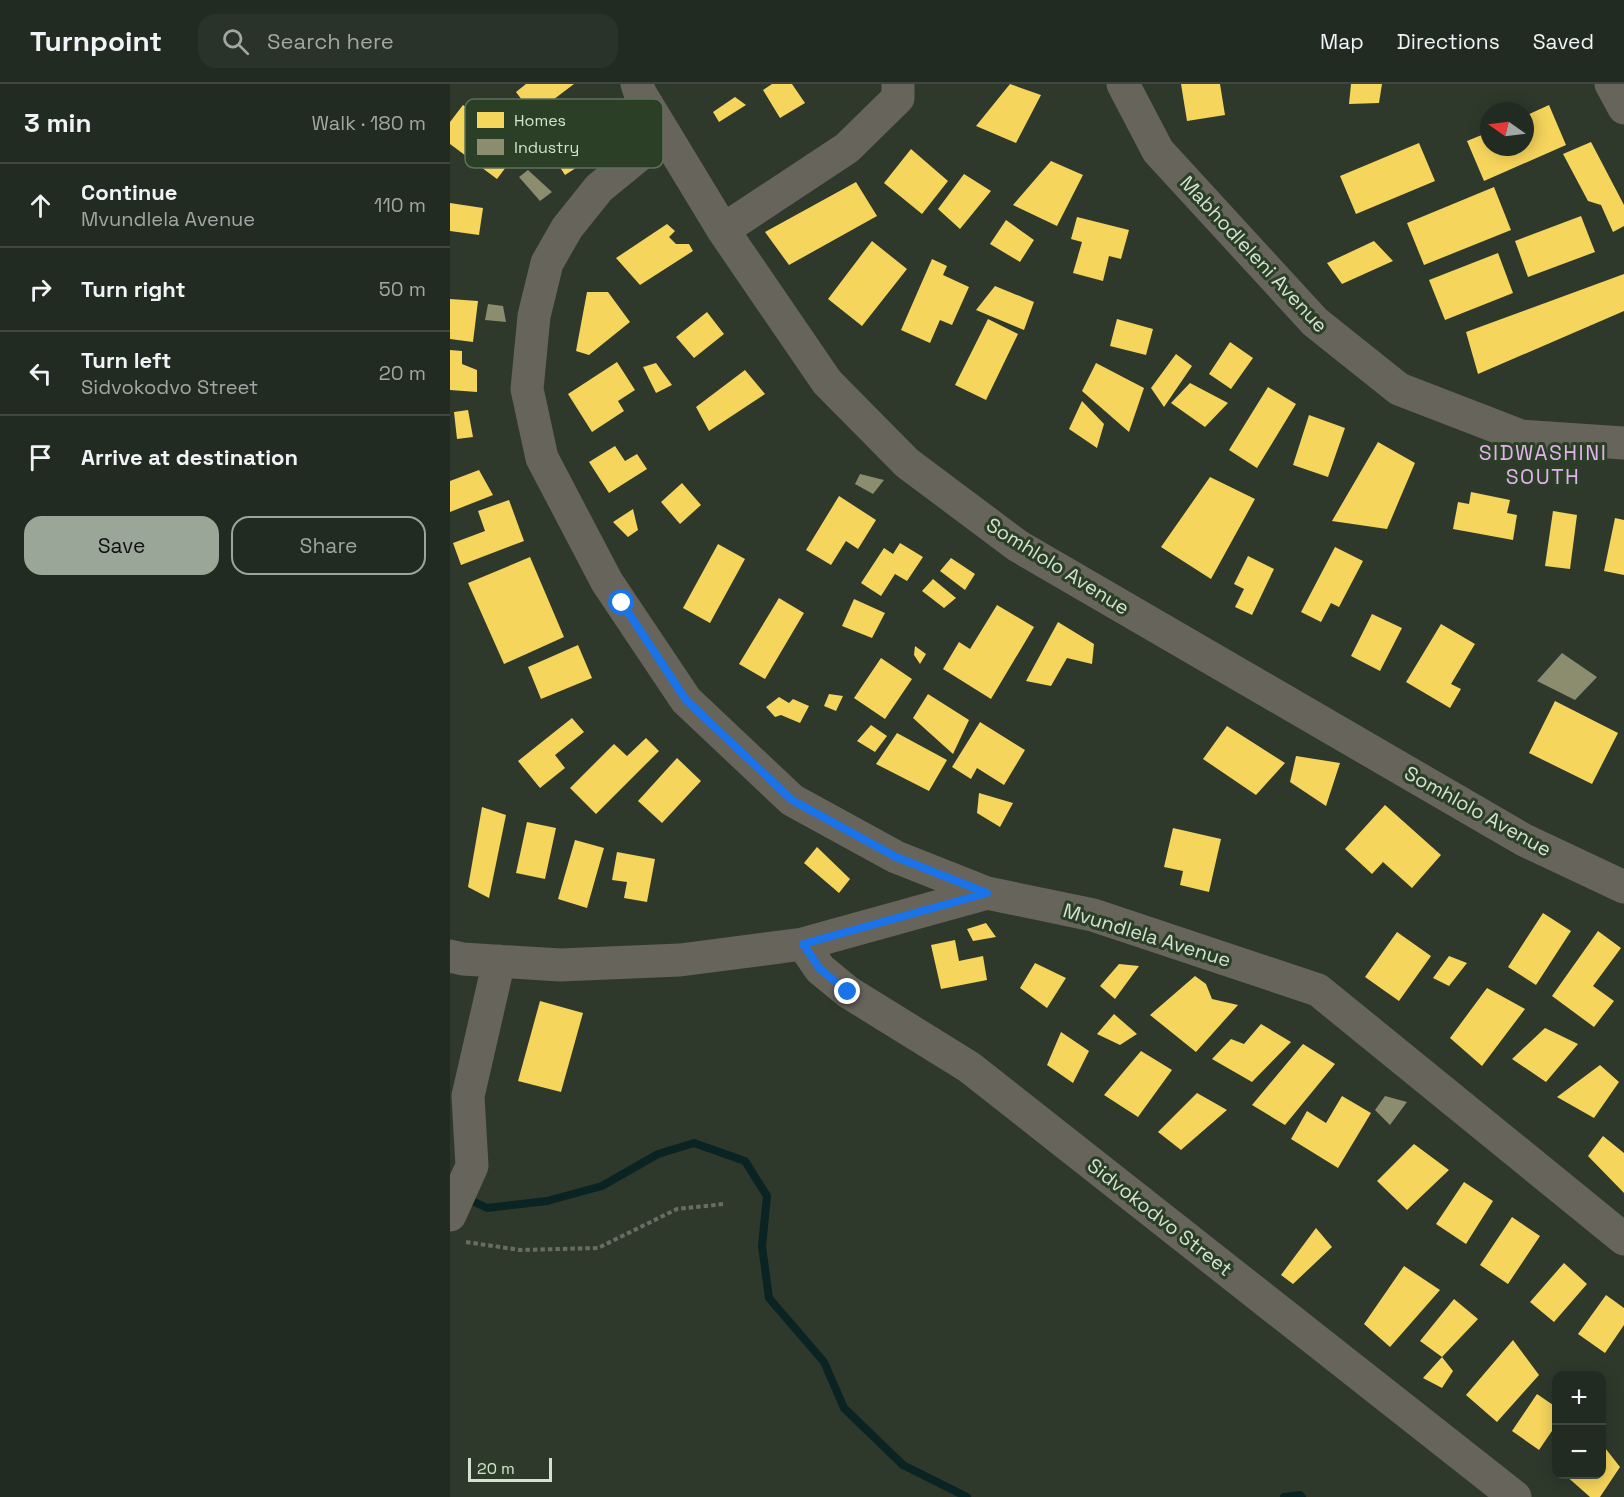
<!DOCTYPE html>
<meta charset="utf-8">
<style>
body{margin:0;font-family:"Space Grotesk",sans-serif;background:#2a332a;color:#f1f3f6}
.controls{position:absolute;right:18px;bottom:18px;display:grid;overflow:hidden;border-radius:12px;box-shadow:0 3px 15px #0003}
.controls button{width:54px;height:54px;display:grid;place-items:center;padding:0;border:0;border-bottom:2px solid #3f473f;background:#222b21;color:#f1f3f6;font:30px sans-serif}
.compass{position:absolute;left:1030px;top:18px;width:54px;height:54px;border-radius:50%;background:#222b21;box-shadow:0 3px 15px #0003;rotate:284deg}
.scale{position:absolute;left:18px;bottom:15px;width:84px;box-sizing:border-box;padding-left:6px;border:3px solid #d4e2d2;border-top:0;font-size:16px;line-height:21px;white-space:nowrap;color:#d4e2d2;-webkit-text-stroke:4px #2a3f26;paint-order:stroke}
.stop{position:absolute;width:18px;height:18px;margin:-14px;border:4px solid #1a73e8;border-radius:50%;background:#fff}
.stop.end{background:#1a73e8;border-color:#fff;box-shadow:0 2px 6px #0008}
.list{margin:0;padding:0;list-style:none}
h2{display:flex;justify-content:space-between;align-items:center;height:78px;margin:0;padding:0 24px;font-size:26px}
h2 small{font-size:20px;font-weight:400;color:#a2a7a5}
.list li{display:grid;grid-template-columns:39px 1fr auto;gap:18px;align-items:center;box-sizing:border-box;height:84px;padding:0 24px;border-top:2px solid #3f473f}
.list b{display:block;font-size:22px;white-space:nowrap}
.list p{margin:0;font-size:20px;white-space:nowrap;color:#a2a7a5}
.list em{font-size:20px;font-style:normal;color:#a2a7a5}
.actions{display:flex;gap:12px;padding:18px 24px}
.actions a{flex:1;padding:14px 0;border:2px solid #9aa798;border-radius:18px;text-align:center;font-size:21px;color:#9aa798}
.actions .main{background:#9aa798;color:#111}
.icon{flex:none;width:33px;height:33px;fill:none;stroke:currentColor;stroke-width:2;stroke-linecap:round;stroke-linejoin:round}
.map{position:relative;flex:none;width:1174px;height:1413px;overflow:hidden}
header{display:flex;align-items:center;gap:36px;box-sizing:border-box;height:84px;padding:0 30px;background:#222b21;border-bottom:2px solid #3f473f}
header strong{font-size:28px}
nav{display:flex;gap:33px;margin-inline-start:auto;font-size:21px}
.search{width:420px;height:54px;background:#2a332a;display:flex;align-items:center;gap:15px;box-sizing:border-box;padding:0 21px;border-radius:18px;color:#a2a7a5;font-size:22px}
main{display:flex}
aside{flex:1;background:#222b21}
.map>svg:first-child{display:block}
.homes{fill:#f6d55c}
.industry{fill:#8c8c6e}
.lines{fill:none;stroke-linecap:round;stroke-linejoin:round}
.stream{stroke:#0a2323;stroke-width:8}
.path{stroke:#6a6c63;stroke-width:4;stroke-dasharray:4.5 3;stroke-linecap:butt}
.minor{stroke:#66645b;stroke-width:33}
.route{stroke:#1a73e8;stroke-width:8}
.labels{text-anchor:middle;stroke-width:6;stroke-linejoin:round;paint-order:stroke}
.street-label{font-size:20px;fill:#d4e2d2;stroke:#2a3f26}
.neighbourhood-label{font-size:21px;letter-spacing:1.5px;fill:#e4b1ee;stroke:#2a3f26}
.key{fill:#2a3f26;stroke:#5d705a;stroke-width:1.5}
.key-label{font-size:16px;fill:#d4e2d2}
</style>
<header>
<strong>Turnpoint</strong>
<div class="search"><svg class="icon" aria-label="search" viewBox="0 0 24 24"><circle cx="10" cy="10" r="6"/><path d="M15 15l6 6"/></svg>Search here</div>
<nav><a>Map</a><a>Directions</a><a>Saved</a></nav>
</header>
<main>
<aside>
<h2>3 min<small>Walk · 180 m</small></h2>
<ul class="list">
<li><svg class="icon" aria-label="ahead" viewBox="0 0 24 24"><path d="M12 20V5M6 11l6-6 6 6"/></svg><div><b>Continue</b><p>Mvundlela Avenue</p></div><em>110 m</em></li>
<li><svg class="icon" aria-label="right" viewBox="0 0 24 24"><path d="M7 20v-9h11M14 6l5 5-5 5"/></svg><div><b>Turn right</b></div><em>50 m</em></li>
<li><svg class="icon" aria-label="left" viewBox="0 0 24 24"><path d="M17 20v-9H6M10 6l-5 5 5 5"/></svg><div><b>Turn left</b><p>Sidvokodvo Street</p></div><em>20 m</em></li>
<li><svg class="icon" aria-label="arrive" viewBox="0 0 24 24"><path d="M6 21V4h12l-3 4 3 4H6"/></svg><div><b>Arrive at destination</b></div></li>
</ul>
<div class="actions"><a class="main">Save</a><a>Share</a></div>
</aside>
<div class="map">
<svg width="1174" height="1413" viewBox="0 0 1174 1413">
<rect width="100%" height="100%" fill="#2e392c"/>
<path class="homes" d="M 76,0 L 124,0 L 83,31 L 66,8 Z
M 322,0 L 342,0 L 355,19 L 330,34 L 313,6 Z
M 560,0 L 591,11 L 566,59 L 526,42 Z
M 731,0 L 770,0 L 775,31 L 737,37 Z
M 901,0 L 932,0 L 929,19 L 899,20 Z
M 285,13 L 296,21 L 269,38 L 263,28 Z
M 156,17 L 165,31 L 154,38 L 166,58 L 115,91 L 93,57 Z
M 13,21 L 71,63 L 47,95 L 0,60 L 0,38 Z
M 1099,21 L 1116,61 L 1034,97 L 1017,57 L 1039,48 L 1039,63 L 1075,63 L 1075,32 Z
M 1141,58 L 1174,121 L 1174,142 L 1163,148 L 1151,121 L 1138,117 L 1113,70 Z
M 969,59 L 985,97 L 906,130 L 890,92 Z
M 461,65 L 498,97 L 472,130 L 434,99 Z
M 601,77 L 633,91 L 607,142 L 563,121 Z
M 514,90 L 541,107 L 510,145 L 488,125 Z
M 406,98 L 427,132 L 339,181 L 315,148 Z
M 1044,103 L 1061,146 L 974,181 L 957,139 Z
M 0,119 L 33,124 L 29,151 L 0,147 Z
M 1131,132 L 1145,168 L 1078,193 L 1065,157 Z
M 627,133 L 679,146 L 671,175 L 659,172 L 653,197 L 623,189 L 632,158 L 621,155 Z
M 556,136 L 584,156 L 570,178 L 540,160 Z
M 217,140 L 225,147 L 219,153 L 226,160 L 239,160 L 243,167 L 190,201 L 166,174 Z
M 422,157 L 457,185 L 412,242 L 378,215 Z
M 924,157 L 943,177 L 892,200 L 877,179 Z
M 1048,169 L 1063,209 L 995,236 L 979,196 Z
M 482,175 L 497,182 L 493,191 L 519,203 L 502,241 L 490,236 L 480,259 L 451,246 Z
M 1174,190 L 1174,227 L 1028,290 L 1016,248 Z
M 545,202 L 584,218 L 574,246 L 526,226 Z
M 137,208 L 158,208 L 180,238 L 139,271 L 126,267 Z
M 0,215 L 28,217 L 23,258 L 0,255 Z
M 257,228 L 274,250 L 244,274 L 226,253 Z
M 538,235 L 568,250 L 536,316 L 505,301 Z
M 667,235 L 703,245 L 696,271 L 660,262 Z
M 780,258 L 803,274 L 781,305 L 759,290 Z
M 0,266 L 12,267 L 12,280 L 27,286 L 27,308 L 0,306 Z
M 726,270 L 742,282 L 714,323 L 701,304 Z
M 167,278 L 185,306 L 168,317 L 174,327 L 142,348 L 118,310 Z
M 206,279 L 222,301 L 206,309 L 193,283 Z
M 646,279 L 694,304 L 679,348 L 632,307 Z
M 295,286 L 315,310 L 259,347 L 246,323 Z
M 740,299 L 778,319 L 755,343 L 721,319 Z
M 818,303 L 846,320 L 807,384 L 779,366 Z
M 632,317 L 654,340 L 647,364 L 619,345 Z
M 18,326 L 23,353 L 7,355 L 4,328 Z
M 859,331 L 895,344 L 878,393 L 843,381 Z
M 928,358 L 965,379 L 937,445 L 882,437 Z
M 165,362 L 175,377 L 187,370 L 197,385 L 159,409 L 139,378 Z
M 29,386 L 43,411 L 0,428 L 0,397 Z
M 760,393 L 805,415 L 761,495 L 711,463 Z
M 232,399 L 251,421 L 230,440 L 211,418 Z
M 1021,408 L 1060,416 L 1057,429 L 1067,431 L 1063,456 L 1003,445 L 1008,418 L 1019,420 Z
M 389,412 L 426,436 L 408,465 L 396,457 L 381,481 L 356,466 Z
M 59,416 L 74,457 L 11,481 L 3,459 L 35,447 L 28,427 Z
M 183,425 L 188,446 L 178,453 L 163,438 Z
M 1103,427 L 1127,431 L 1120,485 L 1095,482 Z
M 1165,434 L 1174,436 L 1174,491 L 1154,487 Z
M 450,459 L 473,473 L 457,497 L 445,490 L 431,512 L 411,499 L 434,464 L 443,470 Z
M 268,460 L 295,475 L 260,539 L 233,524 Z
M 885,463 L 913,477 L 889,523 L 881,519 L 871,538 L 851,528 Z
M 798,472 L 824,485 L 802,531 L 785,523 L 794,505 L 784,500 Z
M 80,473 L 114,553 L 54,580 L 18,499 Z
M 501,474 L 525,490 L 515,506 L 490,487 Z
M 483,495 L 506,514 L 494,524 L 472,507 Z
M 329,514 L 354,529 L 315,595 L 289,580 Z
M 404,515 L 435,529 L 422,554 L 392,542 Z
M 547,521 L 584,543 L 541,615 L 493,585 L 509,558 L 520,565 Z
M 922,530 L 952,544 L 930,587 L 901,572 Z
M 608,538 L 644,560 L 642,580 L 617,574 L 601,602 L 576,597 Z
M 991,540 L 1025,560 L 1001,600 L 1011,605 L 1000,624 L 956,598 Z
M 128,561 L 142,594 L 91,615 L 78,583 Z
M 465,562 L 476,570 L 470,580 L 464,571 Z
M 431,574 L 462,595 L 435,635 L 404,614 Z
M 379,610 L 393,612 L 386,627 L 374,622 Z
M 478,610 L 519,636 L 503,670 L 463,634 Z
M 329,613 L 339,619 L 343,615 L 359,622 L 350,639 L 331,631 L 325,633 L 316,623 Z
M 1105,617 L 1168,649 L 1142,700 L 1079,669 Z
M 122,634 L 134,648 L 105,671 L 115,684 L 90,704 L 68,677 Z
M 530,638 L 575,666 L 554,701 L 527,684 L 521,695 L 502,683 Z
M 421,641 L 437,652 L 425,668 L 407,657 Z
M 777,642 L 835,679 L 806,711 L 753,675 Z
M 447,649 L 497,676 L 479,707 L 426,680 Z
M 196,654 L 209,667 L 146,730 L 120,704 L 164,660 L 177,672 Z
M 846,672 L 890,679 L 876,722 L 840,698 Z
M 227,674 L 251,697 L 212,739 L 188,717 Z
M 529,709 L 563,719 L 550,743 L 527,729 Z
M 935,721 L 991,771 L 962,804 L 933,778 L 922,790 L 895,765 Z
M 32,723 L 56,731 L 39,814 L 18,803 Z
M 77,738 L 106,744 L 95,795 L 66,789 Z
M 723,744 L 771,755 L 759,808 L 730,801 L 733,787 L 714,783 Z
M 125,756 L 154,764 L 137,824 L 108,815 Z
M 367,763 L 400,795 L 389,809 L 354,779 Z
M 167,768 L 205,775 L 197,818 L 174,814 L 177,798 L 162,796 Z
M 1093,829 L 1121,847 L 1086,901 L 1058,883 Z
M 536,839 L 546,853 L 523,857 L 517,845 Z
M 1148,847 L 1171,864 L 1143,902 L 1164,917 L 1144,943 L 1102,912 Z
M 947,848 L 981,872 L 949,917 L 915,893 Z
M 505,856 L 509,877 L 533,872 L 537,896 L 491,905 L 481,861 Z
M 999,872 L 1017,879 L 999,902 L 983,894 Z
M 585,879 L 616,894 L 597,924 L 570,904 Z
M 669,880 L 689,882 L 665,915 L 650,902 Z
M 745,892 L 756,900 L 762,915 L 788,921 L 746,968 L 700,931 Z
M 1037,904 L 1075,925 L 1032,982 L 1000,954 Z
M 90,917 L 133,929 L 111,1008 L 68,997 Z
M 664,930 L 687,950 L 670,961 L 647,950 Z
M 811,940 L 841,958 L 802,998 L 762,975 L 781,955 L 794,960 Z
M 1095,944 L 1128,960 L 1096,998 L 1062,975 Z
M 611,948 L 639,967 L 623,999 L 597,981 Z
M 853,960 L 885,980 L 835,1041 L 802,1021 Z
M 691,967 L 722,986 L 688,1033 L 654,1011 Z
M 1150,981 L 1169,998 L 1144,1034 L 1107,1013 Z
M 747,1009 L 777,1026 L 731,1066 L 708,1048 Z
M 892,1012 L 921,1029 L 888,1084 L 841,1055 L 857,1027 L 876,1039 Z
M 1153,1052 L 1174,1069 L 1174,1109 L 1138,1072 Z
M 964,1060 L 999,1086 L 957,1126 L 927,1097 Z
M 1014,1098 L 1043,1117 L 1016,1160 L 986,1140 Z
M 1062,1133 L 1090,1152 L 1058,1200 L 1030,1181 Z
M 866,1144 L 882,1163 L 843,1200 L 831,1191 Z
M 1114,1179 L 1137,1200 L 1104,1238 L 1080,1218 Z
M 954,1182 L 990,1206 L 940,1263 L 914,1240 Z
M 1156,1211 L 1174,1224 L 1174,1241 L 1155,1269 L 1128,1250 Z
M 1004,1215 L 1028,1235 L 992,1273 L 970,1257 Z
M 1063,1256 L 1089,1291 L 1047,1338 L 1016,1311 Z
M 992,1273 L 1003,1287 L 992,1304 L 973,1294 Z
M 1087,1310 L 1106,1323 L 1106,1341 L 1089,1366 L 1062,1347 Z
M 1152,1360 L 1170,1383 L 1150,1413 L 1140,1413 L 1114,1390 L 1152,1390 Z"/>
<path class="industry" d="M 78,86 L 102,108 L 90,117 L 69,93 Z
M 38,220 L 53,222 L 56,238 L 35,236 Z
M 410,390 L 434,396 L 423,410 L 405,400 Z
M 1112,569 L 1147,593 L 1125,616 L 1087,597 Z
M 935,1012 L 957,1018 L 940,1041 L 925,1026 Z"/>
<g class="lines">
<path class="stream" d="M 14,1113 L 37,1124 L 97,1117 L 152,1102 L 208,1070 L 244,1059 L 295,1077 L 317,1112 L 312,1162 L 319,1214 L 374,1278 L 394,1324 L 453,1381 L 517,1413
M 834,1413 L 850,1411 L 852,1413"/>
<path class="path" d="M 16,1158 L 70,1166 L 148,1164 L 227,1125 L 274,1120"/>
<path class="minor" d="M 187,0 L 190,9 L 273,146 L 377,298 L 457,379 L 568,462 L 1074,756 L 1174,803
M 673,0 L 708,67 L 865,238 L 949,305 L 1071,352 L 1174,359
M 1161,0 L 1174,24
M 215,50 L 149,104 L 117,144 L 97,179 L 84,232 L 77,305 L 92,374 L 157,498 L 236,616 L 342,716 L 446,773 L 537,809 L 643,831 L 868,906 L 1174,1155
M 273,146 L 397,64 L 448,14 L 448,0
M 353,860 L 370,885 L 398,908 L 519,983 L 1065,1413
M 0,872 L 13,875 L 110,881 L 230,876 L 353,860 L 537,809
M 0,1131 L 22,1082 L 18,1012 L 49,877"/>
</g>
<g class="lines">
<path class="route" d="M 172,519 L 236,616 L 342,716 L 446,773 L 537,809 L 353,860 L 370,885 L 398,908"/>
</g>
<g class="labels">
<g class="street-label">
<text transform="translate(804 170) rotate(47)" y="7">Mabhodleleni Avenue</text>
<text transform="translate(608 482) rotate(32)" y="7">Somhlolo Avenue</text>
<text transform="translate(1028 727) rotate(29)" y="7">Somhlolo Avenue</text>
<text transform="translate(697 851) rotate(17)" y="7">Mvundlela Avenue</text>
<text transform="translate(710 1133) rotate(38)" y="7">Sidvokodvo Street</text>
</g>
<g class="neighbourhood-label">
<text x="1093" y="376">SIDWASHINI<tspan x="1093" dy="24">SOUTH</tspan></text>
</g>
</g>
<rect x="15" y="15" width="198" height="69" rx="9" class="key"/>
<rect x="27" y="28" width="27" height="16" fill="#f6d55c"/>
<rect x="27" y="55" width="27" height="16" fill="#8c8c6e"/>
<g class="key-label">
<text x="64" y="42">Homes</text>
<text x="64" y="69">Industry</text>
</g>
</svg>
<div class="controls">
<button>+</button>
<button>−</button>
</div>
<svg class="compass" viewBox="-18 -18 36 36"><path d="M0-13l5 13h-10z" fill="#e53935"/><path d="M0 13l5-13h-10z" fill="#a2a7a5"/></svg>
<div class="scale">20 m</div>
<div class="stop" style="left:172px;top:519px"></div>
<div class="stop end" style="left:398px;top:908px"></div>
</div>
</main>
